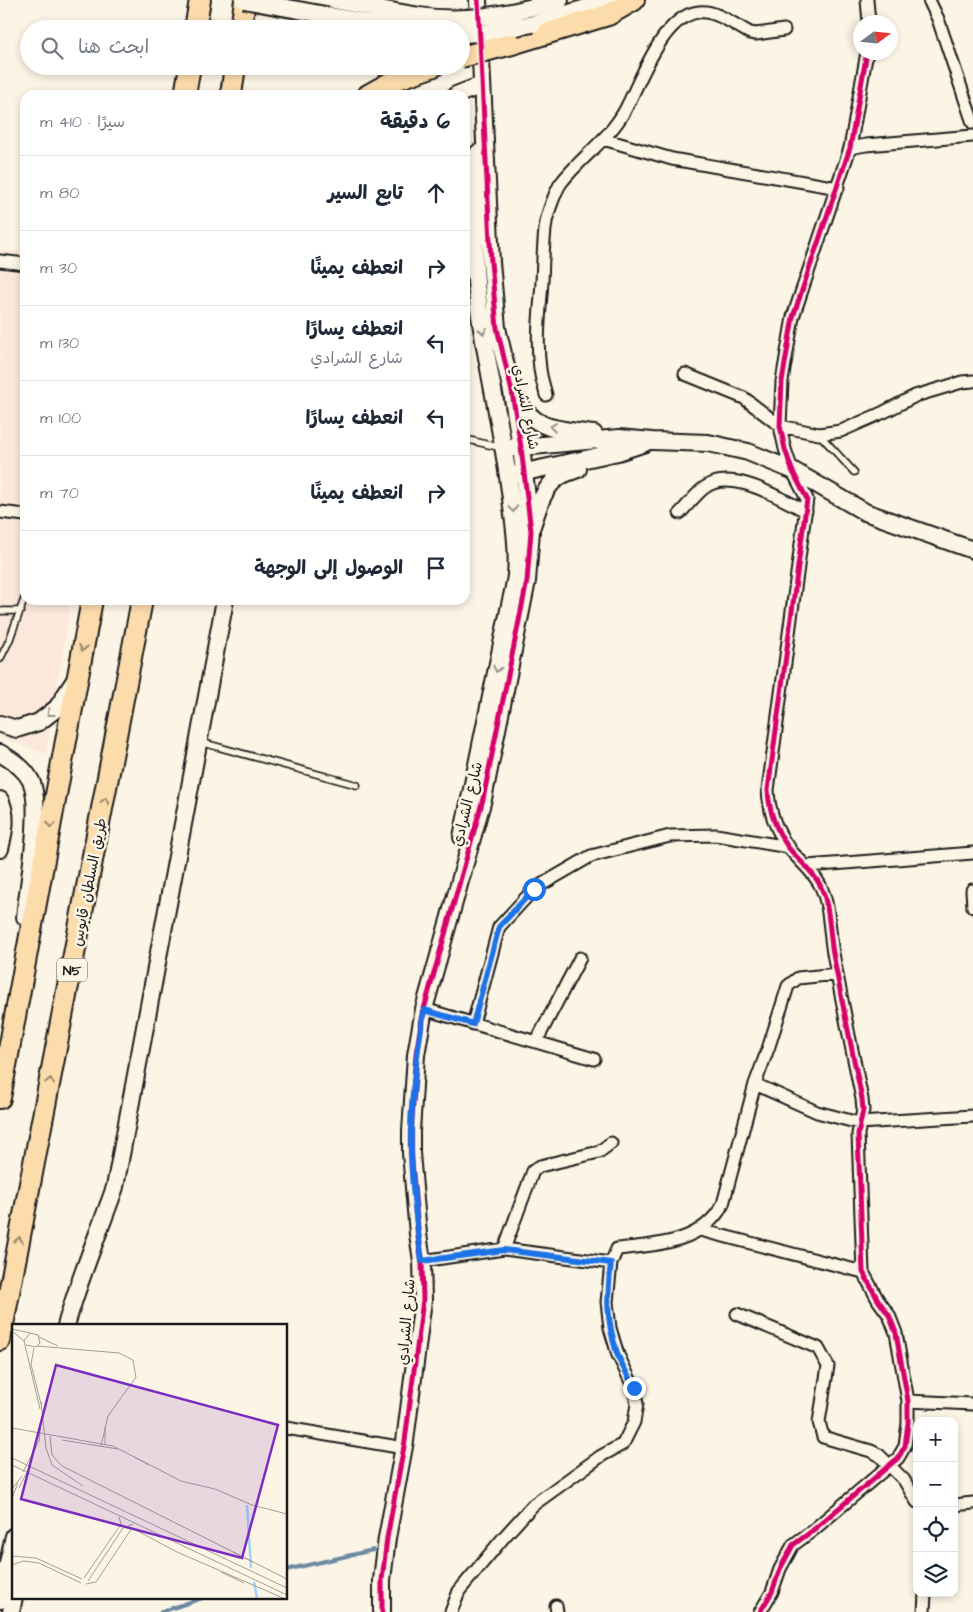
<!DOCTYPE html>
<html lang="ar">
<meta charset="utf-8">
<style>
body{margin:0;font-family:"Architects Daughter","Playpen Sans Arabic",sans-serif;background:#f2f2f3;color:#1f2937;direction:rtl}
.controls{position:absolute;right:15px;bottom:15px;display:grid;overflow:hidden;border-radius:10px;box-shadow:0 2px 8px #0003}
.controls button{width:45px;height:45px;display:grid;place-items:center;padding:0;border:0;border-bottom:1px solid #e0e1e3;background:#fff;color:#1f2937;font:25px sans-serif}
.compass{position:absolute;left:853px;top:15px;width:45px;height:45px;border-radius:50%;background:#fff;box-shadow:0 2px 8px #0003;rotate:75deg}
.stop{position:absolute;width:15px;height:15px;margin:-11px;border:4px solid #1a73e8;border-radius:50%;background:#fff}
.stop.end{background:#1a73e8;border-color:#fff;box-shadow:0 1px 5px #0008}
.list{margin:0;padding:0;list-style:none}
h2{display:flex;justify-content:space-between;align-items:center;height:65px;margin:0;padding:0 20px;font-size:21px}
h2 small{font-size:16px;font-weight:400;color:#747a83}
.list li{display:grid;grid-template-columns:32px 1fr auto;gap:15px;align-items:center;box-sizing:border-box;height:75px;padding:0 20px;border-top:1px solid #e0e1e3}
.list b{display:block;font-size:19px;white-space:nowrap}
.list p{margin:0;font-size:16px;white-space:nowrap;color:#747a83}
.list em{font-size:16px;font-style:normal;color:#747a83}
.icon{flex:none;width:28px;height:28px;fill:none;stroke:currentColor;stroke-width:2;stroke-linecap:round;stroke-linejoin:round}
.map{position:relative;flex:none;width:973px;height:1612px;overflow:hidden;direction:ltr}
.search{position:absolute;background:#fff;box-shadow:0 2px 8px #0003;left:20px;top:20px;width:450px;height:55px;display:flex;align-items:center;gap:12px;box-sizing:border-box;padding:0 18px;border-radius:28px;color:#747a83;font-size:19px}
.panel{position:absolute;background:#fff;box-shadow:0 2px 8px #0003;left:20px;top:90px;width:450px;height:515px;border-radius:15px;direction:rtl}
.map>svg:first-child{display:block}
.built{fill:#fbe8da}
.lines{fill:none;stroke-linecap:round;stroke-linejoin:round}
.stream{stroke:#6c89a3;stroke-width:4}
.lane-casing{stroke:#1c1c1c;stroke-width:9}
.street-casing{stroke:#1c1c1c;stroke-width:15}
.secondary-casing{stroke:#1c1c1c;stroke-width:20}
.highway-casing{stroke:#1c1c1c;stroke-width:24}
.lane{stroke:#fcf5e5;stroke-width:5.5}
.street{stroke:#fcf5e5;stroke-width:11}
.secondary{stroke:#fcf5e5;stroke-width:16}
.highway{stroke:#fddcac;stroke-width:20}
.secondary-bridge-casing{stroke:#1c1c1c;stroke-width:20;stroke-linecap:butt}
.highway-bridge-casing{stroke:#1c1c1c;stroke-width:24;stroke-linecap:butt}
.secondary-bridge{stroke:#fcf5e5;stroke-width:16}
.highway-bridge{stroke:#fddcac;stroke-width:20}
.cycleway-casing{stroke:#fcf5e5;stroke-width:8}
.cycleway{stroke:#d6006c;stroke-width:5}
.oneway{stroke:#97938b}
.oneway2{stroke:#98866b}
.route{stroke:#1a73e8;stroke-width:6}
.labels{text-anchor:middle;stroke-width:5;stroke-linejoin:round;paint-order:stroke}
.shield{fill:#fcf5e5;stroke:#5f5d58;stroke-width:1}
.shield-label{font-size:14px;font-weight:bold;fill:#1c1c1c}
.street-label{font-size:15px;fill:#1c1c1c;stroke:#fcf5e5}
.inset-river{fill:none;stroke:#a1d1fd;stroke-width:2.5}
.inset-road{fill:none;stroke:#a29e95;stroke-width:1}
.view{fill:#7b2cbf;fill-opacity:0.15;stroke:#7b2cbf;stroke-width:2.5}
.inset-edge{fill:none;stroke:#1c1c1c;stroke-width:2.5}
</style>
<div class="map">
<svg width="973" height="1612" viewBox="0 0 973 1612">
<rect width="100%" height="100%" fill="#fcf5e5"/>
<filter id="ink" filterUnits="userSpaceOnUse"><feTurbulence type="fractalNoise" baseFrequency=".02" numOctaves="2"/><feDisplacementMap in="SourceGraphic" scale="10" xChannelSelector="R" yChannelSelector="G"/><feConvolveMatrix kernelMatrix="1 2 1 2 8 2 1 2 1" color-interpolation-filters="sRGB"/></filter>
<g filter="url(#ink)">
<path class="built" d="M 0,250 L 25,252 L 25,600 L 71,600 L 46,754 L 0,737 Z"/>
<g class="lines">
<path class="stream" d="M 286,1570 L 373,1550
M 161,1612 L 202,1598"/>
<defs>
<path id="lane" d="M 819,434 L 854,472
M 465,439 L 502,448
M 0,611 L 21,611
M 0,659 L 9,641 L 25,597
M 200,742 L 357,785"/>
<path id="street" d="M 867,0 L 869,22
M 929,0 L 938,19 L 973,123
M 603,139 L 672,159 L 838,188
M 850,148 L 866,145 L 973,136
M 0,261 L 25,264
M 685,374 L 744,398 L 780,426 L 819,434 L 841,431 L 884,412 L 915,396 L 962,382 L 973,381
M 546,395 C 544,386 541,378 540,369 C 536,340 540,311 542,282 C 543,262 543,241 546,222 C 548,212 556,190 561,183 C 580,158 608,140 624,112 C 640,84 664,7 706,12 C 721,14 737,26 750,33 L 756,34 L 784,30
M 0,512 L 25,515
M 680,513 C 688,505 696,494 704,488 C 732,467 780,499 806,511
M 807,866 L 973,853
M 972,890 L 973,907
M 424,1009 L 594,1059
M 473,1024 L 499,927 L 534,889 L 591,856 L 670,836 L 716,835 L 789,847
M 536,1042 L 580,958
M 755,1084 L 817,1112 L 859,1123 L 973,1116
M 700,1230 L 863,1272
M 504,1249 L 533,1171 L 540,1166 L 599,1152 L 611,1143
M 422,1261 L 504,1249 L 611,1263
M 737,1314 L 818,1348 L 828,1366 L 819,1422 L 823,1437 L 871,1451 L 879,1455 L 904,1480 L 917,1502
M 908,1401 L 973,1404
M 286,1428 L 404,1448
M 954,1505 L 973,1503
M 556,1606 L 557,1612
M 451,1612 L 459,1591 L 504,1537 L 533,1505 L 601,1456 L 623,1444 L 634,1422 L 637,1404 L 634,1388 L 618,1355 L 610,1328 L 607,1302 L 611,1263 L 617,1249 C 656,1245 703,1243 723,1204 L 755,1084 L 769,1046 L 788,986 L 798,978 L 837,974
M 760,1612 L 772,1592 L 780,1569 L 793,1545 L 812,1531 L 898,1458 L 905,1446 L 908,1423 L 908,1401 L 896,1333 L 889,1315 L 878,1300 L 863,1272 L 858,1134 L 863,1110 L 862,1099 C 852,1050 842,1002 833,953 C 829,931 830,905 820,885 C 812,870 798,860 788,847 C 775,829 769,812 768,790 L 807,499 L 792,470 L 785,449 L 780,426 L 782,381 L 793,317 L 850,148 L 867,52
M 924,1612 L 925,1593"/>
<path id="secondary" d="M 529,8 L 560,0
M 533,24 L 613,0
M 456,95 L 482,85
M 515,397 C 538,433 555,428 594,434
M 511,448 L 619,438 L 652,441 L 708,443 L 722,446 L 748,452 L 792,470 L 865,512 L 973,550
M 516,474 L 618,452 L 645,443
M 532,526 C 538,509 543,487 559,477 C 565,473 572,471 578,469
M 0,724 L 17,729 L 39,722 L 57,708 L 75,680
M 0,753 C 12,761 24,767 31,781 C 43,806 28,887 25,917
M 0,800 C 8,816 4,832 0,849
M 462,837 L 510,605 C 512,595 515,585 516,575 C 518,552 515,529 512,507 C 505,445 491,385 481,323 C 472,267 472,210 478,153
M 66,1326 C 79,1278 99,1233 115,1187 L 225,600
M 0,1600 L 14,1536
M 11,1612 L 14,1597
M 382,1612 L 382,1580 L 387,1538 L 405,1441 L 423,1300 L 422,1261 L 418,1234 L 411,1153 L 411,1131 L 416,1055 L 424,1009 L 483,799 L 527,581 L 531,531 L 521,447 L 512,392 L 497,328 L 491,262 L 478,0"/>
<path id="highway" d="M 195,29 L 200,0
M 241,29 L 245,0
M 512,44 L 608,15 L 634,0
M 185,95 L 190,66
M 231,95 L 235,66
M 368,95 L 395,80 L 434,66
M 0,1098 L 92,600
M 0,1340 L 142,600"/>
</defs>
<use href="#lane" class="lane-casing"/>
<use href="#street" class="street-casing"/>
<use href="#secondary" class="secondary-casing"/>
<use href="#highway" class="highway-casing"/>
<use href="#lane" class="lane"/>
<use href="#street" class="street"/>
<use href="#secondary" class="secondary"/>
<use href="#highway" class="highway"/>
<defs>
<path id="secondary-bridge" d="M 244,0 L 401,29
M 335,0 C 363,5 391,12 419,16 C 455,22 493,17 529,8
M 461,34 L 483,33 L 533,24"/>
<path id="highway-bridge" d="M 461,57 L 512,44"/>
</defs>
<use href="#secondary-bridge" class="secondary-bridge-casing"/>
<use href="#highway-bridge" class="highway-bridge-casing"/>
<use href="#secondary-bridge" class="secondary-bridge"/>
<use href="#highway-bridge" class="highway-bridge"/>
<defs>
<path id="cycleway" d="M 382,1612 L 382,1580 L 387,1538 L 405,1441 L 423,1300 L 422,1261 L 418,1234 L 411,1153 L 411,1131 L 416,1055 L 424,1009 L 483,799 L 527,581 L 531,531 L 521,447 L 512,392 L 497,328 L 491,262 L 478,0
M 760,1612 L 772,1592 L 780,1569 L 793,1545 L 812,1531 L 898,1458 L 905,1446 L 908,1423 L 908,1401 L 896,1333 L 889,1315 L 878,1300 L 863,1272 L 858,1134 L 863,1110 L 862,1099 C 852,1050 842,1002 833,953 C 829,931 830,905 820,885 C 812,870 798,860 788,847 C 775,829 769,812 768,790 L 807,499 L 792,470 L 785,449 L 780,426 L 782,381 L 793,317 L 850,148 L 867,52"/>
</defs>
<use href="#cycleway" class="cycleway-casing"/>
<use href="#cycleway" class="cycleway"/>
</g>
<defs><path id="oneway-chevron" d="M-2-3.5L2.5 0L-2 3.5" fill="none" stroke-width="1.6" stroke-linecap="round" stroke-linejoin="round" transform="scale(1.25)"/></defs>
<g class="oneway">
<use href="#oneway-chevron" transform="translate(483 331) rotate(80)"/>
<use href="#oneway-chevron" transform="translate(553 427) rotate(-171)"/>
<use href="#oneway-chevron" transform="translate(513 509) rotate(84)"/>
<use href="#oneway-chevron" transform="translate(497 669) rotate(102)"/>
<use href="#oneway-chevron" transform="translate(50 713) rotate(142)"/>
</g>
<g class="oneway2">
<use href="#oneway-chevron" transform="translate(83 648) rotate(100)"/>
<use href="#oneway-chevron" transform="translate(105 801) rotate(-79)"/>
<use href="#oneway-chevron" transform="translate(51 825) rotate(100)"/>
<use href="#oneway-chevron" transform="translate(50 1081) rotate(-79)"/>
<use href="#oneway-chevron" transform="translate(19 1240) rotate(-79)"/>
</g>
</g>
<g class="lines" filter="url(#ink)">
<path class="route" d="M 534,889 L 499,927 L 473,1024 L 424,1010 C 417,1050 412,1090 411,1131 C 410,1174 416,1219 422,1261 L 504,1250 L 611,1263 C 607,1298 606,1319 617,1353 C 621,1365 629,1376 634,1388"/>
</g>
<g class="labels">
<rect class="shield" x="57" y="958.5" width="30" height="23" rx="4"/>
<g class="shield-label">
<text x="72" y="975">N5</text>
</g>
<g class="street-label">
<text transform="translate(526 407) rotate(79)" y="5">شارع الشرادي</text>
<text transform="translate(467 804) rotate(-76)" y="5">شارع الشرادي</text>
<text transform="translate(89 882) rotate(-79)" y="5">طريق السلطان قابوس</text>
<text transform="translate(406 1322) rotate(-85)" y="5">شارع الشرادي</text>
</g>
</g>
<g transform="translate(12 1324)">
<rect width="275" height="275" fill="#fcf5e5"/>
<path class="inset-river" d="M 235,181 L 239,244M 242,258 L 245,274"/>
<path class="inset-road" d="M 0,5 L 18,9M 0,7 L 12,17M 27,13 L 46,22M 14,21 L 24,23 L 28,19 L 26,11 L 18,9 L 12,17 L 28,85M 25,22 L 107,29 L 121,36 L 124,53 L 96,92 L 89,122M 22,24 L 19,40 L 29,80M 29,78 L 34,124 L 40,141 L 71,162M 0,104 L 101,122 L 169,157 L 203,165 L 240,181 L 275,190M 38,112 L 40,131 L 50,142 L 275,255M 50,116 L 106,125M 93,120 L 93,103M 122,133 L 137,141M 0,134 L 275,264M 0,141 L 275,271M 11,148 L 27,117 L 29,99M 7,164 L 16,146M 0,165 L 10,152M 0,174 L 6,159M 221,228 L 241,238M 0,232 L 24,234 L 70,255M 0,241 L 11,237 L 27,239 L 69,259M 209,248 L 232,259M 72,254 L 109,200 L 107,193M 76,257 L 111,204 L 121,200M 74,260 L 84,258 L 120,204 L 165,228 L 271,274"/>
<path class="view" d="M 44,41 L 266,101 L 230,234 L 9,175 Z"/>
<rect width="275" height="275" class="inset-edge"/>
</g>
</svg>
<div class="controls">
<button>+</button>
<button>−</button>
<button><svg class="icon" aria-label="locate" viewBox="0 0 24 24"><circle cx="12" cy="12" r="6"/><path d="M12 2v4M12 18v4M2 12h4M18 12h4"/></svg></button>
<button><svg class="icon" aria-label="layers" viewBox="0 0 24 24"><path d="M12 4l9 5-9 5-9-5zM3 14l9 5 9-5"/></svg></button>
</div>
<svg class="compass" viewBox="-18 -18 36 36"><path d="M0-13l5 13h-10z" fill="#e53935"/><path d="M0 13l5-13h-10z" fill="#747a83"/></svg>
<div class="stop" style="left:534px;top:889px"></div>
<div class="stop end" style="left:634px;top:1388px"></div>
<div class="search"><svg class="icon" aria-label="search" viewBox="0 0 24 24"><circle cx="10" cy="10" r="6"/><path d="M15 15l6 6"/></svg>ابحث هنا</div>
<section class="panel">
<h2>6 دقيقة<small>سيرًا · 410 m</small></h2>
<ul class="list">
<li><svg class="icon" aria-label="ahead" viewBox="0 0 24 24"><path d="M12 20V5M6 11l6-6 6 6"/></svg><div><b>تابع السير</b></div><em>80 m</em></li>
<li><svg class="icon" aria-label="right" viewBox="0 0 24 24"><path d="M7 20v-9h11M14 6l5 5-5 5"/></svg><div><b>انعطف يمينًا</b></div><em>30 m</em></li>
<li><svg class="icon" aria-label="left" viewBox="0 0 24 24"><path d="M17 20v-9H6M10 6l-5 5 5 5"/></svg><div><b>انعطف يسارًا</b><p>شارع الشرادي</p></div><em>130 m</em></li>
<li><svg class="icon" aria-label="left" viewBox="0 0 24 24"><path d="M17 20v-9H6M10 6l-5 5 5 5"/></svg><div><b>انعطف يسارًا</b></div><em>100 m</em></li>
<li><svg class="icon" aria-label="right" viewBox="0 0 24 24"><path d="M7 20v-9h11M14 6l5 5-5 5"/></svg><div><b>انعطف يمينًا</b></div><em>70 m</em></li>
<li><svg class="icon" aria-label="arrive" viewBox="0 0 24 24"><path d="M6 21V4h12l-3 4 3 4H6"/></svg><div><b>الوصول إلى الوجهة</b></div></li>
</ul>
</section>
</div>
